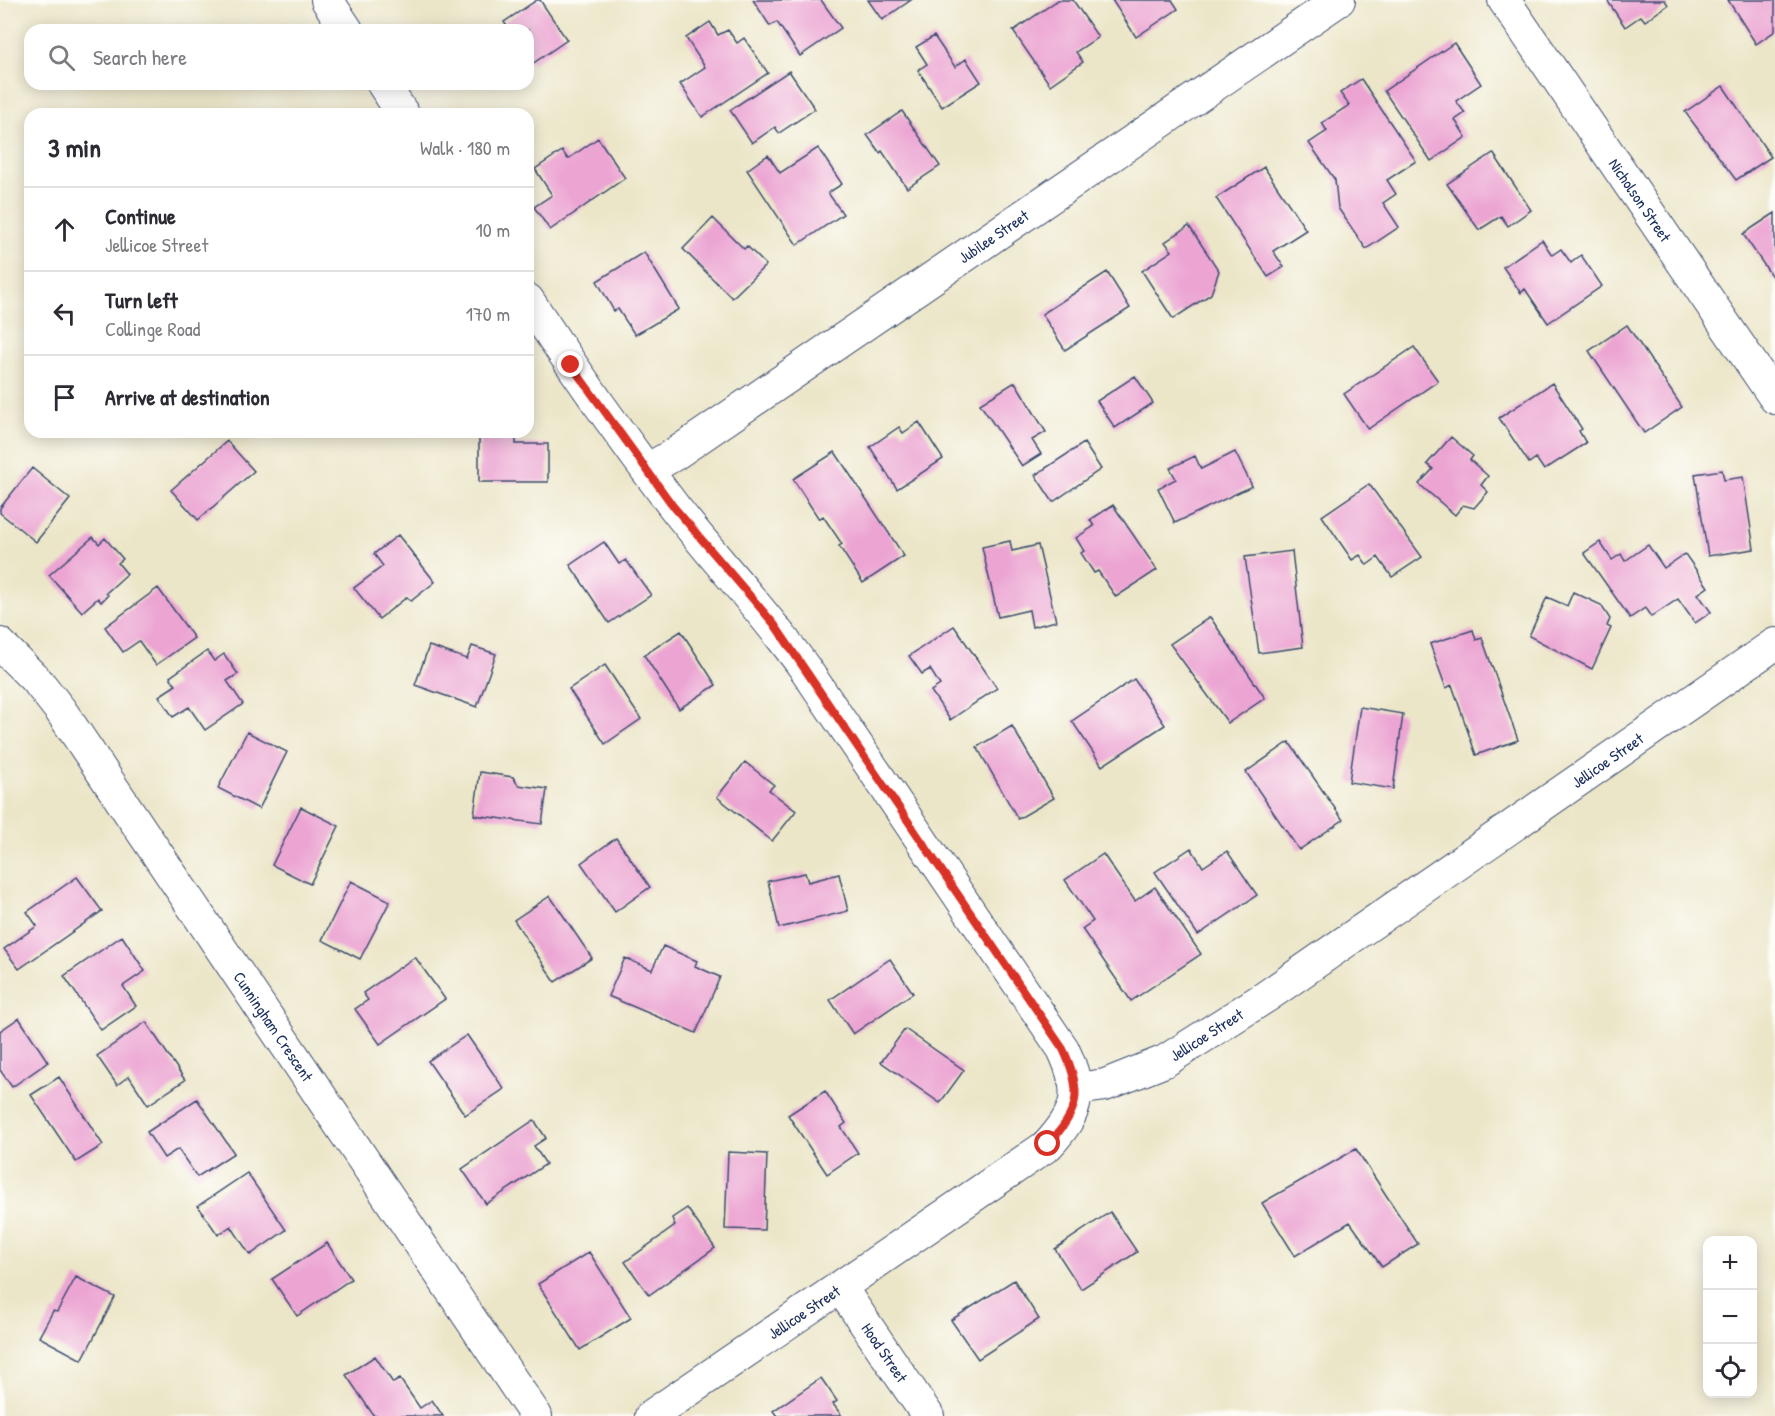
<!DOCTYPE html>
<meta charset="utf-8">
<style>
body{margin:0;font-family:"Patrick Hand",sans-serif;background:#f7f7f7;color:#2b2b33}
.controls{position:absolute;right:18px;bottom:18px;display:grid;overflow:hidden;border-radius:12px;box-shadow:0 3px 15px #0003}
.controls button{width:54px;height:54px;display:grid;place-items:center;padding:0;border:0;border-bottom:2px solid #e1e1e2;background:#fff;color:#2b2b33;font:30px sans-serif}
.stop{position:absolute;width:18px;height:18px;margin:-14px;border:4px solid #d93025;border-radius:50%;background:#fff}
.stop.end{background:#d93025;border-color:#fff;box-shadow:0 2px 6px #0008}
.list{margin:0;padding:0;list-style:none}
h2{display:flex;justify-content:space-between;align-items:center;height:78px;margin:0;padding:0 24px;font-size:26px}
h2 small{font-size:20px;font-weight:400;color:#7c7c81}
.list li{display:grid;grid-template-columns:39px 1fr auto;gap:18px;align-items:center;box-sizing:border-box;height:84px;padding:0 24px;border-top:2px solid #e1e1e2}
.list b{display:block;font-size:22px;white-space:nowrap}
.list p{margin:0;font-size:20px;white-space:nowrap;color:#7c7c81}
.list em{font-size:20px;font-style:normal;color:#7c7c81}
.icon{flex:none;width:33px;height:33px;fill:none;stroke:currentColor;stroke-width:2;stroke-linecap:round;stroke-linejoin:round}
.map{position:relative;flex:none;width:1775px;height:1416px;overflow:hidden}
.search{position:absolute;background:#fff;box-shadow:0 3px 15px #0003;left:24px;top:24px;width:510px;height:66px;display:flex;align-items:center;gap:15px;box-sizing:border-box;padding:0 21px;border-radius:18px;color:#7c7c81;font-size:22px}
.panel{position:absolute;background:#fff;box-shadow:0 3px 15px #0003;left:24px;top:108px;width:510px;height:330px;border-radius:18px}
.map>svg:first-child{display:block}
.building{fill:#eca5d3}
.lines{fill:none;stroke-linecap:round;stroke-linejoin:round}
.street-casing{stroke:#3a4a6e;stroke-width:34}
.street{stroke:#fff;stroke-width:32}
.route{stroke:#d93025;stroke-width:8}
.labels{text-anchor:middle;stroke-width:5;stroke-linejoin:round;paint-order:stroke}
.street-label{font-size:16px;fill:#1b2f5e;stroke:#fdfcf7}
</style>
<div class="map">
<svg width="1775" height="1416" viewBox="0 0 1775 1416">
<rect width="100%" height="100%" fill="#fdfcf7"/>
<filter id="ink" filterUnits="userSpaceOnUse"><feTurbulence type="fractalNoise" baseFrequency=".0167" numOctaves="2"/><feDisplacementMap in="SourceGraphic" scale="12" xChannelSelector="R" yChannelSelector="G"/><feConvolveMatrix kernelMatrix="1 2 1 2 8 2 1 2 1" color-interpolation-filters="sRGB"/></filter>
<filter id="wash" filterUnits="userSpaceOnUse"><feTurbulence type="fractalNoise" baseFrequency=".008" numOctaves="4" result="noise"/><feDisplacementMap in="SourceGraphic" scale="24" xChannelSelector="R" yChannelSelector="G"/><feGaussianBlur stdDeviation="1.35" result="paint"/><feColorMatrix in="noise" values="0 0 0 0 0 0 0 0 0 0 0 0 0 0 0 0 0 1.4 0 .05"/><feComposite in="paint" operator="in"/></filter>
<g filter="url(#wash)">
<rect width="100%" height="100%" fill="#ece6c9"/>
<g id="blocks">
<path class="building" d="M 537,0 L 540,0 L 567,40 L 532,64 L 528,58 L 528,30 L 509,30 L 504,22 Z
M 753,0 L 821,0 L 841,28 L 800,56 L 777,22 L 770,26 Z
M 868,0 L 911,0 L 882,20 Z
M 1058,0 L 1073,0 L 1098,37 L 1076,52 L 1083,62 L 1050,85 L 1013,31 Z
M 1112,0 L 1172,0 L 1178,9 L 1136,37 Z
M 1607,0 L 1665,0 L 1668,5 L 1645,21 L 1641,16 L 1625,27 Z
M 1728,0 L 1775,0 L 1775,31 L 1756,44 Z
M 710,22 L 718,35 L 728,30 L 737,43 L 744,38 L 768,73 L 702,117 L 680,84 L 705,67 L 686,38 Z
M 934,36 L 955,67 L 966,59 L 981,82 L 942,107 L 918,70 L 927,64 L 916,47 Z
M 1454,43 L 1481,84 L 1456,101 L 1465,113 L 1455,120 L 1466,137 L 1431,161 L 1384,91 Z
M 789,71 L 815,109 L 779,133 L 775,127 L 752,143 L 730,110 Z
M 1361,79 L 1416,161 L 1387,180 L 1396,194 L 1383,203 L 1399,227 L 1366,249 L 1338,208 L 1335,180 L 1309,143 L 1327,131 L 1322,123 L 1349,105 L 1340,93 Z
M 1723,86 L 1771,157 L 1736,180 L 1685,112 Z
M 902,111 L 940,166 L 907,188 L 882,151 L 880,153 L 867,135 Z
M 598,138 L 625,178 L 550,230 L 534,207 L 552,195 L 535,169 L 562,151 L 568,159 Z
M 818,148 L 842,184 L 828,193 L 843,214 L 797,245 L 747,170 L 768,155 L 780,173 Z
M 1493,153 L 1531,210 L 1508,226 L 1501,216 L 1479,230 L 1447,184 Z
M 1264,167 L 1306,230 L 1273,251 L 1284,267 L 1268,277 L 1216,198 Z
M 1775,213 L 1775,281 L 1743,234 Z
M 713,218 L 744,249 L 747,246 L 766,265 L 732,298 L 683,249 Z
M 1189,226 L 1219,271 L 1211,294 L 1173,319 L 1142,271 L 1172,251 L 1165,242 Z
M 1542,240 L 1552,255 L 1561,249 L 1571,263 L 1581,255 L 1602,286 L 1548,323 L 1525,289 L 1521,293 L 1503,267 Z
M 644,252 L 679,309 L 635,335 L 618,309 L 614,311 L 597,281 Z
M 1107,272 L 1130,308 L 1065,350 L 1042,314 Z
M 1627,325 L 1682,407 L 1644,433 L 1589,351 Z
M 1414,347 L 1438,381 L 1368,429 L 1344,394 Z
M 1135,376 L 1153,403 L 1115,428 L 1097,401 Z
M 1015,382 L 1046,432 L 1032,440 L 1041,454 L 1022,466 L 980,404 Z
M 1552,383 L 1582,429 L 1579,431 L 1586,443 L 1544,470 L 1536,458 L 1529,463 L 1499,418 Z
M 919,422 L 943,459 L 897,489 L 870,447 L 899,427 L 903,433 Z
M 479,437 L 516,437 L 516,444 L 548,444 L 548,482 L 479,482 Z
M 1451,437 L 1473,456 L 1470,460 L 1488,476 L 1481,485 L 1488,492 L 1474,508 L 1463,505 L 1455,515 L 1419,484 L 1433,469 L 1427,464 Z
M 227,441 L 254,471 L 198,520 L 171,490 Z
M 1084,443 L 1101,469 L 1053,502 L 1035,475 Z
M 835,452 L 904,556 L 863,583 L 839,546 L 842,544 L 823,516 L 819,519 L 793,479 Z
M 1235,452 L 1252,486 L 1175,523 L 1158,488 L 1176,479 L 1170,468 L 1195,456 L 1201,469 Z
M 32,468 L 70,499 L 36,542 L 0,513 L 0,508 Z
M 1722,470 L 1724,480 L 1743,477 L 1754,549 L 1708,556 L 1695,474 Z
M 1369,484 L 1422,557 L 1392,577 L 1378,557 L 1367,565 L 1360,555 L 1352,560 L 1322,516 Z
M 1113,505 L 1157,570 L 1116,597 L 1098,571 L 1094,573 L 1081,553 L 1084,551 L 1076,538 L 1094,526 L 1090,520 Z
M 398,535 L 435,582 L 411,601 L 407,597 L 379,619 L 354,588 L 383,566 L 374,554 Z
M 93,537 L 99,544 L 105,538 L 123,559 L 118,563 L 127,574 L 106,593 L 108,595 L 101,602 L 98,598 L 82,612 L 49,575 Z
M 1010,541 L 1012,551 L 1038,545 L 1056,621 L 1032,627 L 1029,610 L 998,617 L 982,547 Z
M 604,542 L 619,564 L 626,560 L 651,595 L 609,623 L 570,565 Z
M 1600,542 L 1612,560 L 1621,554 L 1625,561 L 1648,545 L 1664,568 L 1685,554 L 1708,587 L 1698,594 L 1711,612 L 1695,623 L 1678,599 L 1651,617 L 1645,608 L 1630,618 L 1584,553 Z
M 1292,551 L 1303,647 L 1259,653 L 1245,557 Z
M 158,588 L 194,638 L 156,665 L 139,641 L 123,652 L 105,627 Z
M 1573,592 L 1601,605 L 1610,619 L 1607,626 L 1611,628 L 1592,669 L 1529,636 L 1547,597 L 1567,606 Z
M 1210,617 L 1265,698 L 1228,723 L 1170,644 Z
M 954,626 L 997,688 L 950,720 L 931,691 L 940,685 L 930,669 L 922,674 L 909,656 Z
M 1473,630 L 1476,640 L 1482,638 L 1518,740 L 1476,755 L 1452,685 L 1446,688 L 1430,644 Z
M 681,631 L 716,685 L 679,709 L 644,655 Z
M 429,646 L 467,659 L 472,646 L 496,654 L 477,707 L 415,685 Z
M 207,651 L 214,661 L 224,654 L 238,674 L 227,681 L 243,704 L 205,730 L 189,707 L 173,717 L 159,696 L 176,685 L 170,677 Z
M 605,665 L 641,719 L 605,744 L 569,689 Z
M 1134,679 L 1165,725 L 1102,766 L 1072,721 Z
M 1360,707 L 1403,714 L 1393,789 L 1349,782 Z
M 1012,726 L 1054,798 L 1018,819 L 977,747 Z
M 247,732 L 287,752 L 259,809 L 218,788 Z
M 1289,742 L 1343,820 L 1299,850 L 1246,772 Z
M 745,762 L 774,785 L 769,790 L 796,811 L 772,841 L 717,797 Z
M 480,772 L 513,777 L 518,785 L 547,789 L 542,824 L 474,815 Z
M 301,807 L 339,826 L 310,884 L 272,865 Z
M 616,838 L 650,887 L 615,912 L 581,863 Z
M 1191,848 L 1203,867 L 1227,851 L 1257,895 L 1198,935 L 1155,872 Z
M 1103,854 L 1135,901 L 1155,887 L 1201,954 L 1131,1001 L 1082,929 L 1093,921 L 1065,880 Z
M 805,873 L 808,882 L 839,874 L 848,911 L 779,928 L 768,881 Z
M 77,877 L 102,911 L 19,969 L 4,949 L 37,926 L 27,912 Z
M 351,881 L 390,901 L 360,959 L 322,940 Z
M 550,896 L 592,958 L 555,982 L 514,920 Z
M 122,936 L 145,971 L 123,986 L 136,1006 L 101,1030 L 64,976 Z
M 663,946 L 697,961 L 695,966 L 720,977 L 696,1033 L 608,996 L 625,958 L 652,970 Z
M 415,957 L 445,999 L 380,1044 L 355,1009 L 368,1000 L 363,993 Z
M 890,959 L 913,993 L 853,1034 L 830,1000 Z
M 19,1018 L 48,1062 L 12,1087 L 0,1070 L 0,1031 Z
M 146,1022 L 185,1080 L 148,1105 L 129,1076 L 117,1085 L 97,1056 Z
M 905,1029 L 964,1070 L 940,1103 L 881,1062 Z
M 467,1035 L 504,1089 L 465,1115 L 428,1061 Z
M 59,1077 L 103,1145 L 76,1162 L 31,1095 Z
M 825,1091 L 846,1123 L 841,1127 L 858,1153 L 827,1174 L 788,1115 Z
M 197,1099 L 234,1153 L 197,1177 L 178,1149 L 164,1158 L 147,1132 Z
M 534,1120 L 546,1138 L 534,1146 L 546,1164 L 486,1204 L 462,1169 Z
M 1356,1149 L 1418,1244 L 1382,1267 L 1350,1222 L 1295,1256 L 1262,1203 Z
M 728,1152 L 767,1154 L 764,1230 L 725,1229 Z
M 247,1173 L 286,1230 L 250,1255 L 231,1226 L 218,1235 L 198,1206 Z
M 687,1208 L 715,1248 L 649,1295 L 625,1262 L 675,1226 L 672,1218 Z
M 1110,1212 L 1137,1252 L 1081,1289 L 1055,1249 Z
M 327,1243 L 351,1279 L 297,1316 L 272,1279 Z
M 589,1252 L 631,1318 L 580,1350 L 538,1284 Z
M 76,1277 L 115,1297 L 82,1360 L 39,1337 L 53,1311 L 57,1312 Z
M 1014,1280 L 1039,1319 L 978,1359 L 951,1320 Z
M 375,1356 L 393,1383 L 400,1379 L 420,1408 L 432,1400 L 443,1416 L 374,1416 L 346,1375 Z
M 821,1378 L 837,1401 L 833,1404 L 842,1416 L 777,1416 L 773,1411 Z"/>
</g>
</g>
<g filter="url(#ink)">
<use href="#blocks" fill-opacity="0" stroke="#3a4a6e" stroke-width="1.5"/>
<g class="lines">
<defs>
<g id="street">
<path d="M 327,0 L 347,30"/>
<path id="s1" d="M 1504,0 L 1775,398"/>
<path d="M 383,84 L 403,114"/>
<path d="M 528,300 C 574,370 622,438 672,504 C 716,561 765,612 806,670 L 1063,1049 C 1083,1092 1080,1110 1048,1145 L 651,1416"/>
<path id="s2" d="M 647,470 L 675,454 L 1339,0"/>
<path id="s3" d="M 0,644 L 39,683 L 61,711 L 536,1416"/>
<path id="s4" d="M 1077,1089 L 1105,1085 L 1165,1061 L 1267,996 L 1775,644"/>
<path id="s5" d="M 841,1288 L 928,1416"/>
</g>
</defs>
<use href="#street" class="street-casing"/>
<use href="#street" class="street"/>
</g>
</g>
<g class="lines" filter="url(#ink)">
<path class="route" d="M 571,365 L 673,506 L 774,624 L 1063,1049 C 1083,1091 1080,1111 1048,1144"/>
</g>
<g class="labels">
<g class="street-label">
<text dy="6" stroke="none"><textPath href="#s1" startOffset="242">Nicholson Street</textPath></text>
<text dy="6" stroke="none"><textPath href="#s2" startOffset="418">Jubilee Street</textPath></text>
<text dy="6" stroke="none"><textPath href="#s4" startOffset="628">Jellicoe Street</textPath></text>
<text dy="6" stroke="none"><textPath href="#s3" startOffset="471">Cunningham Crescent</textPath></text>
<text dy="6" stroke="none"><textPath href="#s4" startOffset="142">Jellicoe Street</textPath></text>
<text transform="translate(804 1312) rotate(-34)" y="6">Jellicoe Street</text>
<text dy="6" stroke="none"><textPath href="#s5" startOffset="78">Hood Street</textPath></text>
</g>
</g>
</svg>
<div class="controls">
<button>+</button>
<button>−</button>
<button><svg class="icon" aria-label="locate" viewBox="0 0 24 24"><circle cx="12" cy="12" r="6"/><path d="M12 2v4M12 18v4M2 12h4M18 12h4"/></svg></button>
</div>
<div class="stop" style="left:1048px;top:1144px"></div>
<div class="stop end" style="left:571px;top:365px"></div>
<div class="search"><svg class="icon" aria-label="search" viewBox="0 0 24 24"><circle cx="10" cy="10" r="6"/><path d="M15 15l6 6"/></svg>Search here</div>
<section class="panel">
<h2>3 min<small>Walk · 180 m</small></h2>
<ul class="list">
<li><svg class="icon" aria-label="ahead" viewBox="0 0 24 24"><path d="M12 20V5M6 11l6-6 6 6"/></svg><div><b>Continue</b><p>Jellicoe Street</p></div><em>10 m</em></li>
<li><svg class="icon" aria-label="left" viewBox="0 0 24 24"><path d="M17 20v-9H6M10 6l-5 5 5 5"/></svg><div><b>Turn left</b><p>Collinge Road</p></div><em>170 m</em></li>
<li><svg class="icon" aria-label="arrive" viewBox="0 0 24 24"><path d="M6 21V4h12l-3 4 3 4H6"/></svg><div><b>Arrive at destination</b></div></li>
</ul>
</section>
</div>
